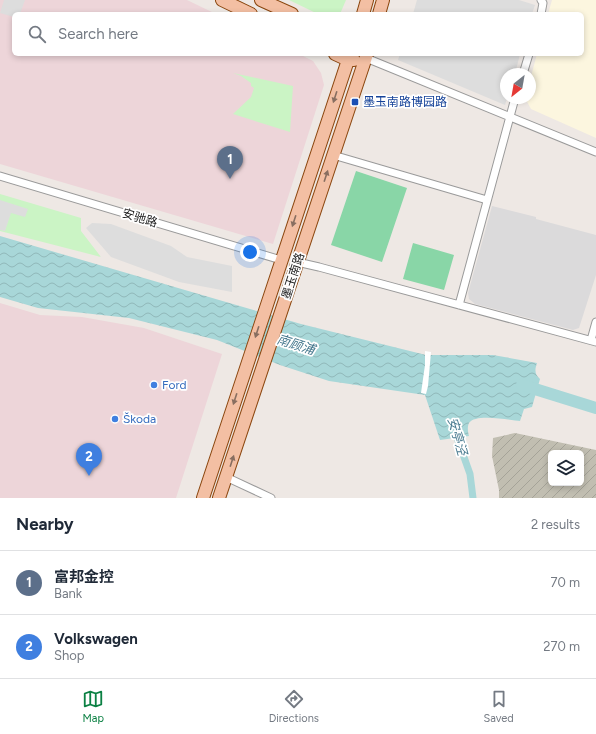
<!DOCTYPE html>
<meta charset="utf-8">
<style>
body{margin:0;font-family:Figtree,"Noto Sans SC",sans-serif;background:#f2f2f3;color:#1f2937}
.controls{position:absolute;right:12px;bottom:12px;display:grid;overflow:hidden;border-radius:6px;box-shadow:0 2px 6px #0003}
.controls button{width:36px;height:36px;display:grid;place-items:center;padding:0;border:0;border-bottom:1px solid #e0e1e3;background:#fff;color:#1f2937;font:20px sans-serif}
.compass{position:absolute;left:500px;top:68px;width:36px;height:36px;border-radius:50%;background:#fff;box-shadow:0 2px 6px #0003;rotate:211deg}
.you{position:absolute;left:250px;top:252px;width:14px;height:14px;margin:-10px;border:3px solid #fff;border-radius:50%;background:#1a73e8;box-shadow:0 0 0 6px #1a73e833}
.badge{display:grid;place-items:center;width:26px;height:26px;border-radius:50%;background:#0b8043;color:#fff;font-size:13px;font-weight:700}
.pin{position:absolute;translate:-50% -33px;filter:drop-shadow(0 1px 2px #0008)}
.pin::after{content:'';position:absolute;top:21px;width:14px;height:12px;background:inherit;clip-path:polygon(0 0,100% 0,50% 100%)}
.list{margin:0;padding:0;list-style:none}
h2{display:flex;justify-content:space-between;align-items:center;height:52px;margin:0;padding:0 16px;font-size:17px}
h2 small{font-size:13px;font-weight:400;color:#747a83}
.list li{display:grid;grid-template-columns:26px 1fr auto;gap:12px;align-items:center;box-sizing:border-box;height:64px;padding:0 16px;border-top:1px solid #e0e1e3}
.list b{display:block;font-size:15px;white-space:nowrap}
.list p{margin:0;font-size:13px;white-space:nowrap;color:#747a83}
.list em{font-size:13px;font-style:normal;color:#747a83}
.icon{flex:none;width:22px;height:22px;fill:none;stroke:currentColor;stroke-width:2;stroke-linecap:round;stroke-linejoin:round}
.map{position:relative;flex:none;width:596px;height:498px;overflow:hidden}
.search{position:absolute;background:#fff;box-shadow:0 2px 6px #0003;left:12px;right:12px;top:12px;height:44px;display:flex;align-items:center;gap:10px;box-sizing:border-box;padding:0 14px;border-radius:6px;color:#747a83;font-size:15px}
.sheet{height:180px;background:#fff}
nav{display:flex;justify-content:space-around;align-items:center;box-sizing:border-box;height:56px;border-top:1px solid #e0e1e3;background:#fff;font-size:11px;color:#747a83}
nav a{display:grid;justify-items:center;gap:2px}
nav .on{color:#0b8043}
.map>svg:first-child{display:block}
.residential{fill:#dbdadb}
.commercial{fill:#edd5d9}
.education{fill:#fcf6df}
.construction{fill:url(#construction-furrows);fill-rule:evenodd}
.park{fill:#cbf4c5}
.pitch{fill:#89d6a7}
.parking{fill:#ddd}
.water{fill:url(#water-waves)}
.pier{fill:#fff}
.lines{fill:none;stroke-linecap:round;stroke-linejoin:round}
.canal{stroke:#a8d7d8;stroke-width:7}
.river{stroke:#a8d7d8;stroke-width:12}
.minor-casing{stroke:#9a9a9a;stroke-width:9}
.primary-casing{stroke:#8a450d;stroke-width:14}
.minor{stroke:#fff;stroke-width:7}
.primary{stroke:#f3bfa3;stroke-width:12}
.oneway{fill:#886e60}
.transit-dot{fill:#1a4fb4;stroke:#fff;stroke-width:1.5}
.shop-dot{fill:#3f7fe0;stroke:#fff;stroke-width:1.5}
.labels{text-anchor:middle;stroke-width:3.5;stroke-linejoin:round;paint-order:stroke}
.transit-label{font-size:12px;fill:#164399;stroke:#fff;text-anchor:start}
.street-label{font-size:12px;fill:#1d1d1d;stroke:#fff}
.shop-label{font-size:12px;fill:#366cbe;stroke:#fff;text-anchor:start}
.water-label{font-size:13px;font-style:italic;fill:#487a8f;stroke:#fff}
</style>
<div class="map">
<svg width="596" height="498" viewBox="0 0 596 498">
<defs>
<pattern id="construction-furrows" width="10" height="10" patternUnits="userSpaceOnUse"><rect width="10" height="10" fill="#c1beb1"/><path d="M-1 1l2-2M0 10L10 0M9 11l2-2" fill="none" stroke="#a5a398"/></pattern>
<pattern id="water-waves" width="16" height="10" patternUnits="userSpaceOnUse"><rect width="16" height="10" fill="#a8d7d8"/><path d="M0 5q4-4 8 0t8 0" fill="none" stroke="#90b8b9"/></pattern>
</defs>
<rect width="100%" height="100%" fill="#eee8e4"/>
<path class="residential" d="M 492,206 L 536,217 L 536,219 L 596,235 L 596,275 L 579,328 L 573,330 L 475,304 L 469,299 L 468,293 Z"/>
<path class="commercial" d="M 0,0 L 187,0 L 216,14 L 14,14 L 14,54 L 299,54 L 313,61 L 321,73 L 324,85 L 273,244 L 0,164 Z
M 0,303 L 40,315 L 82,317 L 144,328 L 222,354 L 176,498 L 0,498 Z"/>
<path class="education" d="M 552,0 L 596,0 L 596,138 L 531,109 L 525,98 L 530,98 L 530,80 L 537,54 L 582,54 L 582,14 L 548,14 Z"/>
<path class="construction" d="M 515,433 L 596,450 L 596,498 L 499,498 L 499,490 L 492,456 L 493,438 ZM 551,453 L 581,453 L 581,483 L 551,483 Z"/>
<path class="park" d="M 289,0 L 346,0 L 340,14 L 318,14 Z
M 233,73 L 293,86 L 290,132 L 233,114 L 251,97 L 254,88 L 251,86 L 251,83 L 241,76 Z
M 0,194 L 81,218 L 81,231 L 101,257 L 0,231 Z"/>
<path class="pitch" d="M 356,171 L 407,188 L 382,262 L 331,245 Z
M 413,243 L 454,255 L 444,290 L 403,279 Z"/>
<path class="parking" d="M 4,0 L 25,0 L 20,14 L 14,14 L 14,17 L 0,13 Z
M 417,0 L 519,0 L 535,5 L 532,14 L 413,14 Z
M 400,54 L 520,54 L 515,74 L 506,74 L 506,98 L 507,98 L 505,105 L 398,60 Z
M 0,200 L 28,209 L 25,217 L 11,213 L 5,231 L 0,230 Z
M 92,223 L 111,224 L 171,246 L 187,257 L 232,266 L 232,292 L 179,282 L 111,257 L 86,228 Z"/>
<path class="water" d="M 0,236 L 301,324 L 426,355 L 493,355 L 537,363 C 535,369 534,374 540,379 L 532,407 L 524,409 L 520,421 C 510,420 475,413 469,423 C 467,427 468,432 469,436 L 440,440 L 425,395 L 329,381 L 280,365 L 217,340 L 129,318 L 38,308 L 0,297 Z"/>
<path class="pier" d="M 425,351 L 431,352 L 428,386 L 426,394 L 421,393 L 425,365 Z"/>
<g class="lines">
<path class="canal" d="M 454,429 L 470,474 L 473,498"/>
<path class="river" d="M 522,385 L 596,408"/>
<defs>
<path id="minor" d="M 541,14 L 543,3 L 541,0
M 366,58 L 596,152
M 523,74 L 529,54
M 333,155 L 487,200
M 0,176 L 281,260
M 297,262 L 319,267 L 596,342
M 459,305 L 515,98
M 591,340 L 596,322
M 226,477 L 271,498"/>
<path id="primary" d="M 222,0 L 251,14
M 261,0 L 292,14
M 363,14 L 367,0
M 379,14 L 383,0
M 335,54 L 348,60 L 354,60
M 203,498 L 350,54
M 219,498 L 367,54"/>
</defs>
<use href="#minor" class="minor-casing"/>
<use href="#primary" class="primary-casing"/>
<use href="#minor" class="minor"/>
<use href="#primary" class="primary"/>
</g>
<defs><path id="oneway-solid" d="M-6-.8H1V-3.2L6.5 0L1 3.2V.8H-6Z"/></defs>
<g class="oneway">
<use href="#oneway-solid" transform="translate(335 97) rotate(108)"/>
<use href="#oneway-solid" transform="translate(326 176) rotate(-72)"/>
<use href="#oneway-solid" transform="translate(294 221) rotate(108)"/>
<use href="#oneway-solid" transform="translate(257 332) rotate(108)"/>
<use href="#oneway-solid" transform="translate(235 399) rotate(108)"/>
<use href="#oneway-solid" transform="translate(232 461) rotate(-72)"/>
</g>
<rect class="transit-dot" x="351" y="98" width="8" height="8" rx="2"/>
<g class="shop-dot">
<circle cx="154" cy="385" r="4"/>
<circle cx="115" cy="419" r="4"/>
</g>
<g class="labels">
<g class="transit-label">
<text x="363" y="106">墨玉南路博园路</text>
</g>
<g class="street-label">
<text transform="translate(140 218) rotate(17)" y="4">安驰路</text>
<text transform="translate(293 276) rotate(-72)" y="4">墨玉南路</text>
</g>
<g class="shop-label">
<text x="162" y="389">Ford</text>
<text x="123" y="423">Škoda</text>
</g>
<g class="water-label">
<text transform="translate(296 344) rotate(17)" y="5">南顾浦</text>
<text transform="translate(458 436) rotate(74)" y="5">安亭泾</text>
</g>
</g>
</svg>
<div class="controls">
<button><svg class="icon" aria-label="layers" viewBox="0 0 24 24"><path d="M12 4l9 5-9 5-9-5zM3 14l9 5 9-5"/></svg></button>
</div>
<svg class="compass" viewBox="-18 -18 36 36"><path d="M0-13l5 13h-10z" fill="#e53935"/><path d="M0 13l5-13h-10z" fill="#747a83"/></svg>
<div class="you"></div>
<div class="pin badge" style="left:230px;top:179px;background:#5c6f8a">1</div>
<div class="pin badge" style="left:89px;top:476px;background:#3f7fe0">2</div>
<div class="search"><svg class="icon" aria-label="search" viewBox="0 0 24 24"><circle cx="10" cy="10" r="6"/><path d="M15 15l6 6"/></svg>Search here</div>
</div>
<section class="sheet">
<h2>Nearby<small>2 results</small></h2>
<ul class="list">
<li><span class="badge" style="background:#5c6f8a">1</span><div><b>富邦金控</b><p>Bank</p></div><em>70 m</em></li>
<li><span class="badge" style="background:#3f7fe0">2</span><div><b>Volkswagen</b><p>Shop</p></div><em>270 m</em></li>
</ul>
</section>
<nav>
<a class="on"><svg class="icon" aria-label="map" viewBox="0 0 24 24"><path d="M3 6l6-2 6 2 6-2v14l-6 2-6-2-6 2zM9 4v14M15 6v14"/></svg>Map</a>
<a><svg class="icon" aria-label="directions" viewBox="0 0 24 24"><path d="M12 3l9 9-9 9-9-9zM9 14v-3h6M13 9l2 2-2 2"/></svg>Directions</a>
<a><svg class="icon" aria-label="saved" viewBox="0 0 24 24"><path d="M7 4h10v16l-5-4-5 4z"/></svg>Saved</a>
</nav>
